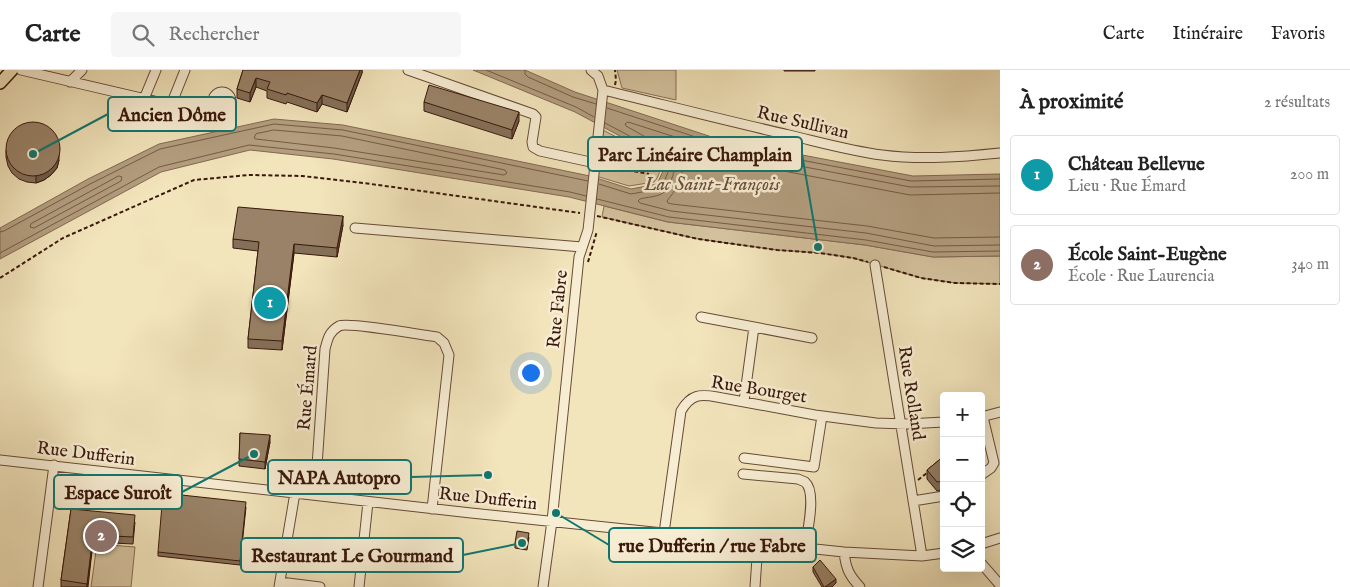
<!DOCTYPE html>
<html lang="fr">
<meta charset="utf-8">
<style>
body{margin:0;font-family:"IM FELL English",serif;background:#f6f6f6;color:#222}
.controls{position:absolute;right:15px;bottom:15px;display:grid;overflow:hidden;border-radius:5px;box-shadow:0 5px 20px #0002}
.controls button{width:45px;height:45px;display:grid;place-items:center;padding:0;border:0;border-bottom:1px solid #e0e0e0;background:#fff;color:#222;font:25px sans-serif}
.you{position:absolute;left:530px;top:302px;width:18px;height:18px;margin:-12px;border:4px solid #fff;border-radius:50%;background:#1a73e8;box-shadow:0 0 0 8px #1a73e833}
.badge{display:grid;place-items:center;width:32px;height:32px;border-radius:50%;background:#8f2418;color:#fff;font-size:16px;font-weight:700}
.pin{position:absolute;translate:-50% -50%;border:2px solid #fff;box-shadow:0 1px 5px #0006}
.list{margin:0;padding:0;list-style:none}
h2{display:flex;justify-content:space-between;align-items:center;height:65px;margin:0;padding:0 20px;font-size:21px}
h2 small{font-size:16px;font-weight:400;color:#767676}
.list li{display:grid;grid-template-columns:32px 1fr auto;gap:15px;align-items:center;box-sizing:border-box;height:80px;margin:0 10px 10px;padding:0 10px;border:1px solid #e0e0e0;border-radius:5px}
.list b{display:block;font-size:19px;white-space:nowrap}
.list p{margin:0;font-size:16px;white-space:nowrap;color:#767676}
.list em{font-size:16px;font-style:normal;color:#767676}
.icon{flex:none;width:28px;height:28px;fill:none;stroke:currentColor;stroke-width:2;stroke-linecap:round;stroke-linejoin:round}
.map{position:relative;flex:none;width:1000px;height:517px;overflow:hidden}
header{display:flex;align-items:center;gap:30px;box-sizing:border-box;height:70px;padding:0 25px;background:#fff;border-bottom:1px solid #e0e0e0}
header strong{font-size:24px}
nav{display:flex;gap:28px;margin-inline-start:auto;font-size:18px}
.search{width:350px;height:45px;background:#f6f6f6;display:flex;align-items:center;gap:12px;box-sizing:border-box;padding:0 18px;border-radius:5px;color:#767676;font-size:19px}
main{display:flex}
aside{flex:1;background:#fff}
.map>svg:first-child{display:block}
.green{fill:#d3c19d;stroke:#866c54}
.water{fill:#b39e7f;stroke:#826851}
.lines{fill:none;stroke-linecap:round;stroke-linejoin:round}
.shore{stroke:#765a45;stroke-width:1}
.minor-casing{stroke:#674a37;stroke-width:11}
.major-casing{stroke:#39170b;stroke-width:14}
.path{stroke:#39170b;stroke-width:2;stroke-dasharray:4 2.5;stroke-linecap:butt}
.minor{stroke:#f7edd3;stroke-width:9}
.major{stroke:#f2e4bb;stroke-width:11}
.wall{fill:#847059;stroke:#39170b}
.shaded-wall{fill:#6b5b48;stroke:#39170b}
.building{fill:#998267;stroke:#39170b}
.labels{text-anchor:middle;stroke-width:5;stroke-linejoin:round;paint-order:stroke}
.street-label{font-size:18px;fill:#39170b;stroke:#f7edd3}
.water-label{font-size:19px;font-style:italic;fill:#6a4d39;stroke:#f7edd3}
.leader{fill:none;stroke:#0f766e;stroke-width:2}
.callout-dot{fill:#0f766e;stroke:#f7edd3;stroke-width:2}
.callout{fill:#f7edd3;stroke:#0f766e;stroke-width:2}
.callout-label{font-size:19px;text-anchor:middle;font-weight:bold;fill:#39170b}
</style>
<header>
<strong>Carte</strong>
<div class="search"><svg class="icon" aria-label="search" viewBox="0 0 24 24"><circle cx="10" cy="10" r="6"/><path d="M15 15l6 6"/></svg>Rechercher</div>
<nav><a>Carte</a><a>Itinéraire</a><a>Favoris</a></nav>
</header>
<main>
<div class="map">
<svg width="1000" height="517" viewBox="0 0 1000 517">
<rect width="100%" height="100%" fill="#f2e4bb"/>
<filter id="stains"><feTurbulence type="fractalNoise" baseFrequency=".004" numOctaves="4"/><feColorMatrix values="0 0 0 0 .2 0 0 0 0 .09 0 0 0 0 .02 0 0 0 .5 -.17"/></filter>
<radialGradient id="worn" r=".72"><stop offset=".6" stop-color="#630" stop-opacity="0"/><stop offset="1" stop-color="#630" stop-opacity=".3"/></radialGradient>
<path class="green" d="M 617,0 L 676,0 L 676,30 L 622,18 Z
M 601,59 L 653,86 C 661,94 662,104 654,112 L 629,116 L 596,106 Z
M 604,136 L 668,152 L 865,175 L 933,187 L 1000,186 L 1000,214 L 955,213 L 921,208 L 853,188 L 820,183 L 777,180 L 698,169 L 602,147 Z
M 97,474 L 135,477 L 131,517 L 91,517 Z"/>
<path class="water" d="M 473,0 L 525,0 L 575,22 L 718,69 L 913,106 L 1000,104 L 1000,186 L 933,187 L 865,175 L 668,152 L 569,127 L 333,89 L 250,80 L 161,102 L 0,189 L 0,158 L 88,109 L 159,74 L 274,49 L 343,55 L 590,106 L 631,119 L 657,114 L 664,99 L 659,87 L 575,42 Z"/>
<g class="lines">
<path class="shore" d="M 486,0 L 576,37 L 594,47
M 525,0 L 525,4 L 528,7 L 573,27 L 596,34
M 607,38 L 717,74 L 911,111 L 1000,109
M 274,60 L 342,66 L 505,100 L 507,103 L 504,105 L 334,78 L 256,69 L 254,68 L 256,64 Z
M 119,106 L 122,107 L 121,111 L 34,158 L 30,157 L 31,154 Z
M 599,114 L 631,124 L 658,119 L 662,116 L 669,100 L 662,83 L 605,53
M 1000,116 L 910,117 L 716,80 L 628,52 L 625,54 L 626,56 L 667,79 C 676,91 676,99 670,113 C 668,117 667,121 663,123 C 657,127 647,127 640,129 L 638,131 L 640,133 L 671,141 L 866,163 L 934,176 L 1000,175
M 1000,123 L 910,125 L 715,88 L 679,76 L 676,79 C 679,85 682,92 682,98 C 683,110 674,122 667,131 L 668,133 L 672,134 L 867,156 L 934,168 L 1000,167
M 597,129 L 669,147 L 866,170 L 933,182 L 1000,181
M 0,162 L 4,161 L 90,114 L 160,79 L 274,54 L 343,60 L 588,111
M 0,183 L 159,97 L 249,75 L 334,84 L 570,122 L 586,126"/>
<defs>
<path id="minor" d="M 21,0 L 180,37 L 194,38 L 214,36
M 408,0 L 533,44 L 536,47 L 532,72 L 533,77 L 540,81 L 595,93
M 70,12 L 82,0
M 603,20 C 665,35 727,51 789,65 C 819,72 851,81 882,85 C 921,90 961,87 1000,83
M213 31a9 9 0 1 1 18 0a9 9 0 1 1-18 0Z
M 144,29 L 156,0
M 171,35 L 185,0
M 355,158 L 582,177
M 875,195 L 922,486
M 701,247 L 812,268
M 744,331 L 754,257
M 981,347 L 1000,342
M 744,388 L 814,397 L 822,346
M 0,390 L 471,443 L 844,482 L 922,486 L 944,483
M 743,404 L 798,409 C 798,409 805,412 805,412 C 817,422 807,463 805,478
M 981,405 L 991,398 L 994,393 L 983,347
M 315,425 L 325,279 C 328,268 329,262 339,256 C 348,252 422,265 437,267 L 444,273 L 449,285 L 432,439
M 913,431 L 944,426
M 664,463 L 681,341 C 691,324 700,324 717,327 L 815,345 L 876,353 L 907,354 L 944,352
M 981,474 L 1000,468
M 844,482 C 846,499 849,505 860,517
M 981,493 L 1000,515
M 280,512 L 320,517
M 38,517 L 54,395
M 279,517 L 295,423
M 359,517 L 368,432
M 543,517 L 552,451 L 579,187 L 588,160 L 603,20 L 598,6 L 591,0
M 755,517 L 758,473"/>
<path id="major" d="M 0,13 L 12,0"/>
</defs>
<use href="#minor" class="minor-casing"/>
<use href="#major" class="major-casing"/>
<path class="path" d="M 615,15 L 616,10 L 615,0
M 605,87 L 624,95 L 633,101 L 649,104
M 597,146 L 698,169 L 777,180 L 820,183 L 853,188 L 868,192
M 588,192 L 597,161
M 884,197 L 921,208 L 955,213 L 1000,214
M 0,208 L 63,168 L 194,110 L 249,105 L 302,106 L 371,114 L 580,143
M 918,410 L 928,402"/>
<use href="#minor" class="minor"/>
<use href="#major" class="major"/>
</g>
<path class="wall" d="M 243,0 L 362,0 L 362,3 L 347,42 L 322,34 L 317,42 L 287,32 L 286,34 L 267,28 L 267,21 L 256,17 L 250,32 L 237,28 L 237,19 Z
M 784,0 L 815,0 L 815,1 L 784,1 Z
M 424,32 L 519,51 L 512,69 L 424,41 Z
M 6,80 L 59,90 L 57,98 L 51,105 L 44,110 L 36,113 L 27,112 L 19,109 L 12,103 L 8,96 L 6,87 Z
M 343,155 L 337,187 L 294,183 L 282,280 L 248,278 L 248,269 L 258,181 L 233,178 L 233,169 Z
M 240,363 L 270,372 L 265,399 L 239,396 Z
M 944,386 L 944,420 L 937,421 L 927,409 L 927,400 Z
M 246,437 L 240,495 L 158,486 L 158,482 Z
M 71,439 L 135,452 L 133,474 L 93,472 L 88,517 L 61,517 L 61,510 Z
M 529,467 L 527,480 L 515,478 L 515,473 Z
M 813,497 L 836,513 L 832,517 L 822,517 L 813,502 Z"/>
<path class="shaded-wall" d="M 360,0 L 362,0 L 362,3 L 347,42 L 347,33 Z
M 256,8 L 256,17 L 250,32 L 250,23 Z
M 322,25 L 322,34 L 317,42 L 317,33 Z
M 519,42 L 519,51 L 512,69 L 512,60 Z
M 59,83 L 59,90 L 57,98 L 51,105 L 44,110 L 36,113 L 36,106 Z
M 343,146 L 343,155 L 337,187 L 337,178 Z
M 294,174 L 294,183 L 282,280 L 282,271 Z
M 270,365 L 270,372 L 265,399 L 265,392 Z
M 93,465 L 93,472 L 87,517 L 87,514 Z
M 836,509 L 836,513 L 832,517 L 825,517 Z"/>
<path class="building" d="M 243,0 L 360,0 L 347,33 L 322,25 L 317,33 L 287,23 L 286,25 L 267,19 L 270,12 L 256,8 L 250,23 L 237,19 Z
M 429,15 L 519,42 L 512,60 L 424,32 Z
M6 79a27 27 0 1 1 54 0a27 27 0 1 1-54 0Z
M 238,137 L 343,146 L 337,178 L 294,174 L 282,271 L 248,269 L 259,172 L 233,169 Z
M 240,363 L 270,365 L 265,392 L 239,389 Z
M 944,386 L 944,411 L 937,412 L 927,400 Z
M 163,423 L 246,432 L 240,491 L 158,482 Z
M 71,439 L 135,445 L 133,467 L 93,465 L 87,514 L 61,510 Z
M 517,461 L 529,463 L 527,475 L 515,473 Z
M 820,490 L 836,509 L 825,517 L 824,517 L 813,497 Z"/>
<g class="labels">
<g class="street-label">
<text transform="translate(803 52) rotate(13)" y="6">Rue Sullivan</text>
<text transform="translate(557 239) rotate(-84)" y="6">Rue Fabre</text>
<text transform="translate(307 318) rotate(-85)" y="6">Rue Émard</text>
<text transform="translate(759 319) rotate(9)" y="6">Rue Bourget</text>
<text transform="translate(912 323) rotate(81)" y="6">Rue Rolland</text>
<text transform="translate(86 383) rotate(7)" y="6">Rue Dufferin</text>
<text transform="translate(488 428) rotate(6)" y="6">Rue Dufferin</text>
</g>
<g class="water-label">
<text x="712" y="120">Lac Saint-François</text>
</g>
</g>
<path class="leader" d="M33 84L108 44M818 177L802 84M488 405L411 407M254 384L182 422M556 443L609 475M522 473L463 485"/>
<g class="callout-dot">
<circle cx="33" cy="84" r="5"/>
<circle cx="818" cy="177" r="5"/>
<circle cx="488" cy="405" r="5"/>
<circle cx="254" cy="384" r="5"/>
<circle cx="556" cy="443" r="5"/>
<circle cx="522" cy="473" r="5"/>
</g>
<g class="callout">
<rect x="108" y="27" width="128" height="34" rx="5"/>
<rect x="588" y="67" width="214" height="34" rx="5"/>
<rect x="268" y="390" width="143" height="34" rx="5"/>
<rect x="54" y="405" width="128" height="34" rx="5"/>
<rect x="609" y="458" width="207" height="34" rx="5"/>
<rect x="241" y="468" width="222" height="34" rx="5"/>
</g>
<g class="callout-label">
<text x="172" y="51">Ancien Dôme</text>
<text x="695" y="91">Parc Linéaire Champlain</text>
<text x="339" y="414">NAPA Autopro</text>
<text x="118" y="429">Espace Suroît</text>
<text x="712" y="482">rue Dufferin / rue Fabre</text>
<text x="352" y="492">Restaurant Le Gourmand</text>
</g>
<rect width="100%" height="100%" filter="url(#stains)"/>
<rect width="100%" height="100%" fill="url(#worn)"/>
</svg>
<div class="controls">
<button>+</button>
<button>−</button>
<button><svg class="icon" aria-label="locate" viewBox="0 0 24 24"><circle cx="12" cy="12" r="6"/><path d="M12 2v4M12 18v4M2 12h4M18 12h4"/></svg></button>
<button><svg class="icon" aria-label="layers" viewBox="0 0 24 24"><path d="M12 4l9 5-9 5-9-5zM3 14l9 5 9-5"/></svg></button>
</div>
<div class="you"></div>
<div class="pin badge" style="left:270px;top:233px;background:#0f9aa8">1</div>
<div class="pin badge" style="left:101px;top:466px;background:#8d6e63">2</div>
</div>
<aside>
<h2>À proximité<small>2 résultats</small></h2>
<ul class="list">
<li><span class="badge" style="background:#0f9aa8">1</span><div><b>Château Bellevue</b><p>Lieu · Rue Émard</p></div><em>200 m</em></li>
<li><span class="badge" style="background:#8d6e63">2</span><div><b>École Saint-Eugène</b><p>École · Rue Laurencia</p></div><em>340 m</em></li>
</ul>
</aside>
</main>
